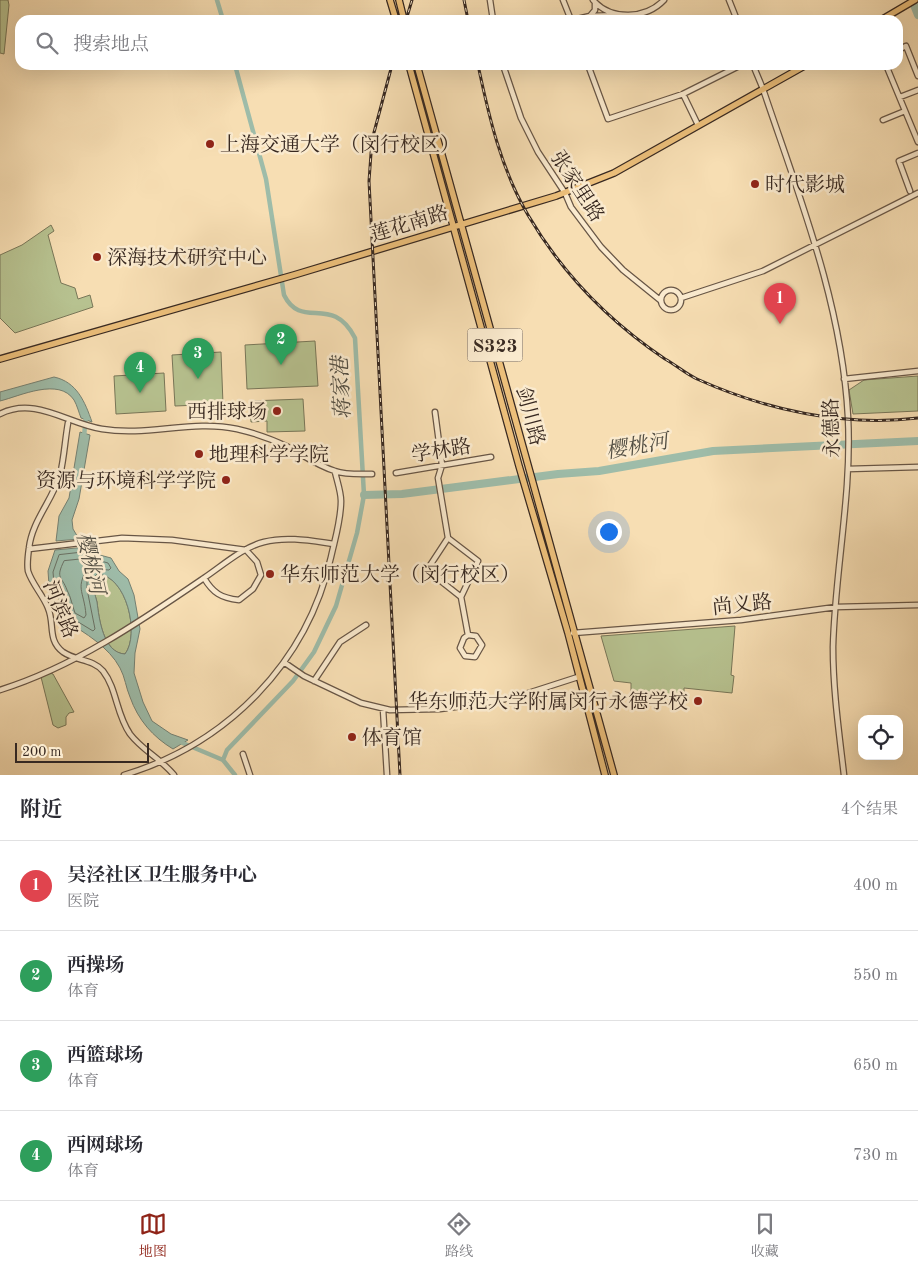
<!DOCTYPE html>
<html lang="zh">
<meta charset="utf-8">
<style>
body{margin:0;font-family:"Old Standard TT","Noto Serif SC",serif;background:#f2f2f3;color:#2b2b33}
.controls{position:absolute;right:15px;bottom:15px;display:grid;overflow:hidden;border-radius:10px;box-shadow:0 5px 20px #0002}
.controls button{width:45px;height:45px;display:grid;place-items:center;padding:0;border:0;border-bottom:1px solid #e1e1e2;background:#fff;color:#2b2b33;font:25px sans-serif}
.scale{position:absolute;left:15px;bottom:12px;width:134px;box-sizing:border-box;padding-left:5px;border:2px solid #382921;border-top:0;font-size:14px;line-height:18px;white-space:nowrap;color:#382921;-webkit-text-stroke:4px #faeace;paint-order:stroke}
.you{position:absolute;left:608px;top:531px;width:18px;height:18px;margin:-12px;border:4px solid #fff;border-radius:50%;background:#1a73e8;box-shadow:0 0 0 8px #1a73e833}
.badge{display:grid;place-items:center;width:32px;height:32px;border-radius:50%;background:#8f2418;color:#fff;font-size:16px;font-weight:700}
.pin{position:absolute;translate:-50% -41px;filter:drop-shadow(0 1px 2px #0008)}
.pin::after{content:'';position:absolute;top:26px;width:18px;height:15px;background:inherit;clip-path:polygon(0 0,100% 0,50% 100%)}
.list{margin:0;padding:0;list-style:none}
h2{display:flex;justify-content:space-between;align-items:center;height:65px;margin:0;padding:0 20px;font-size:21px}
h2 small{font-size:16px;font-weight:400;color:#7c7c81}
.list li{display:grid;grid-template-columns:32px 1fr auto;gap:15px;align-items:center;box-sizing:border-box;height:90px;padding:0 20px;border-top:1px solid #e1e1e2}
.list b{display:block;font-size:19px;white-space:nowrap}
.list p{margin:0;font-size:16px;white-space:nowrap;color:#7c7c81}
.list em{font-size:16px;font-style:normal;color:#7c7c81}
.icon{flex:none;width:28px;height:28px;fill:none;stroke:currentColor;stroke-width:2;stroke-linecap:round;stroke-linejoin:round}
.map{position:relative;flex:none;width:918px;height:775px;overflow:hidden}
.search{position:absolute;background:#fff;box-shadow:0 5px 20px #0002;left:15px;right:15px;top:15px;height:55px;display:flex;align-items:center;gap:12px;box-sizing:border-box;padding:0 18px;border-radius:15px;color:#7c7c81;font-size:19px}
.sheet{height:425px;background:#fff}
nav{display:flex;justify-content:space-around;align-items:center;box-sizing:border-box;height:70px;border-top:1px solid #e1e1e2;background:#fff;font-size:14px;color:#7c7c81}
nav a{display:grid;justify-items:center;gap:2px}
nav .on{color:#8f2418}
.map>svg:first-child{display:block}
.green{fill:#b7c290;stroke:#787658}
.water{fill:#9ebca9;stroke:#758173;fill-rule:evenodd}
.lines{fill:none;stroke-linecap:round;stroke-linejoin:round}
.shore{stroke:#6b7265;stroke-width:1}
.canal{stroke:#9ebca9;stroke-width:4.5}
.river{stroke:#9ebca9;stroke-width:8}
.minor-casing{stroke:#685646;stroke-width:7}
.major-casing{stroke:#382921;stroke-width:8}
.minor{stroke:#faeace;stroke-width:4.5}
.major{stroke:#ecbf7a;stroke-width:5.5}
.rail-casing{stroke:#382921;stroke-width:3}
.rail{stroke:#faeace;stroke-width:1;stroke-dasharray:4;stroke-linecap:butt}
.poi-dot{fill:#8f2418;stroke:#faeace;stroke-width:2}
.labels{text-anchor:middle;stroke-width:5;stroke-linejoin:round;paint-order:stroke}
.shield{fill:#faeace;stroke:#726355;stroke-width:1}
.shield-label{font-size:19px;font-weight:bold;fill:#382921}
.poi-label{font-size:20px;fill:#382921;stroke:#faeace;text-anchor:start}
.street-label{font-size:20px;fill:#382921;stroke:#faeace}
.water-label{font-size:21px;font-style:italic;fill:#524e43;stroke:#faeace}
</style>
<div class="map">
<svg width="918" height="775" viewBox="0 0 918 775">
<rect width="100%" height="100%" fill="#f7deb3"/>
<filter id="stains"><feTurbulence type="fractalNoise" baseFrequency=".004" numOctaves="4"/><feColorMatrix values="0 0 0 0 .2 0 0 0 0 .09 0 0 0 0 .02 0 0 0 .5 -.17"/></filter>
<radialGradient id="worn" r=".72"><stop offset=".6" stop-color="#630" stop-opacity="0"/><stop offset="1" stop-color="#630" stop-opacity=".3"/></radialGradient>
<path class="green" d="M 0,0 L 8,0 L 9,5 L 4,54 L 0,53 Z
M 51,225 L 54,231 L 48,235 L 61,283 L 75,288 L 78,299 L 90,295 L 93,307 L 15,333 L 0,318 L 0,255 L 22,245 Z
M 315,341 L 318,386 L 247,389 L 245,345 Z
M 221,352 L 223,404 L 175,406 L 172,355 Z
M 164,373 L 166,411 L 116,414 L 114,376 Z
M 918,376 L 918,411 L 853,414 L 849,390 L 864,380 Z
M 303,399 L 305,431 L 267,432 L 267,421 L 251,422 L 250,401 Z
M 97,574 C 127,575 140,635 125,654 C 103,653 99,618 97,602 C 95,594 92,587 92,579 Z
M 735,626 L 731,675 L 734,676 L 732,693 L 684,688 L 684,696 L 631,693 L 631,683 L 614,681 L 601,636 Z
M 50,673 L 53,674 L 74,712 L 69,713 L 66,717 L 66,725 L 58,728 L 53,725 L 41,677 Z"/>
<path class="water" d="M 54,377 C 77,382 85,402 92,422 L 81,418 C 79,413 77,405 74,400 C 59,377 20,396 0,401 L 0,392 Z
M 80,432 L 90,435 L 79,499 L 72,520 L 73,529 L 79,539 L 56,541 L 59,516 L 69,498 Z
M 87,547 L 96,554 L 111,558 L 119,571 L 128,579 L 134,595 L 140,629 L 135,653 L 134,673 L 143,702 L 152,721 L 171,734 L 188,740 L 173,749 C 153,737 138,720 130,697 C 126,688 125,677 120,668 C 109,647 85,633 66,621 L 57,593 L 49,585 L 48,571 L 55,550 ZM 97,574 C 127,575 140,635 125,654 C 103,653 99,618 97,602 C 95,594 92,587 92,579 Z"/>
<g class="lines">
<path class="shore" d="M 85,552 L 94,559 L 108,563 L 111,568 L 109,570 L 95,569 L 87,578 L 87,589 L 95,629 L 93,631 L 70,617 L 61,591 L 54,583 L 53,572 L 59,555 Z
M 83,559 L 90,565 C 74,588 84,590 86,615 L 84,618 L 75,613 C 72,605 71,597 67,590 C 62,576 55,579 64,561 Z"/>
<path class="canal" d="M 217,0 L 223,20
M 84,437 L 86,415
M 178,741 L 223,760
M 235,775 L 223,760 L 227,750 L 293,681 L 314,652 L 336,606 L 357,533 L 364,495 L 355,338 C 332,293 302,331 284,295 L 266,179 L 235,65"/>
<path class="river" d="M 912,0 L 918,15
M 364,495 L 402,494 L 558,474 L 599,471 L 713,451 L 918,441"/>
<defs>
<path id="minor" d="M 490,0 L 493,20
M 563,0 L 571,20
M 593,0 C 611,21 646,19 664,0
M 729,0 L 737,20
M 590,16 L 595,10 L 595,3
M 573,20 L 590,16 L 617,15
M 898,50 L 906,46 L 918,76
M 503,65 L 521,118 L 538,152 L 565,193 L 571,207 L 601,247 L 623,270 L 660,300
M 588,65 L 608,119 L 683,94
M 753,65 L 763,89 C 799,196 842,303 848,417 C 852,494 835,570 833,647 C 833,690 839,732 844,775
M 886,65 L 918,142
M 900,97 L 918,90
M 883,120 L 905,111
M 698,125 L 683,94 L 741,65
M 910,191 L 899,161 L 918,153
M661 300a10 10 0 1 1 20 0a10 10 0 1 1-20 0Z
M 681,298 L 763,271 L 918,193
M 844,379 L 918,371
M 435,412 L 442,465 L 438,478 L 448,538 L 427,570 L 461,597
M 0,414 C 35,396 68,424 102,429 C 148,437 192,419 237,429 C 254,433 272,439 288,447 C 303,455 318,466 335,471 C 346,475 360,474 372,474
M 68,423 C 65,440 64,459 60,475 C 52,501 32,521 29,548 C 28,555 27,565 28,571 C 32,584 43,595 48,608 C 55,624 47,640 63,652 C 76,661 93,659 103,671 C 117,689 116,714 130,734 C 142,750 161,759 174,775
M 848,469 L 918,467
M 396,473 L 491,457
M 448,538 L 478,561 L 461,597 L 468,635 L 464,638 L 460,648 L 465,656 L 475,657 L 482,645 L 476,636 L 468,635
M 204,578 C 222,566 243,547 264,542 C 287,536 312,541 334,544
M 573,633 L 741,620 L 836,607 L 918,605
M 285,663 L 304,676 L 361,703 L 390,710 L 440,709 L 485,703 L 516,697 L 578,677
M 314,681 L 340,642 L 366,625
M 0,690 C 74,667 141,621 204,578 C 213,593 221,598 239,600 L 253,589 L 261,575 L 257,562 L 246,550 L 172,540 L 122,538 L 29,549
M 383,709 L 387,775
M 243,754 L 250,775
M 124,775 C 227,744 307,663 331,557 C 335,539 341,520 341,501 C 341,492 337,481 335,472"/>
<path id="major" d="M 390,0 L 396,20
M 399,0 L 404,20
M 881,20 L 915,0
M 409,65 L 519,466 L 568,633 L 605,775
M 417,65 L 614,775
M 0,359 L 294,275 L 556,196 L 614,173 L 806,65"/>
</defs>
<use href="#minor" class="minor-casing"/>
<use href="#major" class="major-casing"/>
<use href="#minor" class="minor"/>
<use href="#major" class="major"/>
<defs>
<path id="rail" d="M 464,0 L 468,20
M 406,20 L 412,0
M 392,65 L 372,140 L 369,181 L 400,775
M 478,65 C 489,117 501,169 528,215 C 562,273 610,322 665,359 C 676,365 686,374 697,379 C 766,410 843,427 918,418"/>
</defs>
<use href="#rail" class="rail-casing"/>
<use href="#rail" class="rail"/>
</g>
<g class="poi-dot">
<circle cx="210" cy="144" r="5"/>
<circle cx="755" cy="184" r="5"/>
<circle cx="97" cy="257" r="5"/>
<circle cx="277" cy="411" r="5"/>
<circle cx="199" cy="454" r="5"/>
<circle cx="226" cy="480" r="5"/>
<circle cx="270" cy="574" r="5"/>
<circle cx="698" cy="701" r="5"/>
<circle cx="352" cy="737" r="5"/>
</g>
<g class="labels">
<rect class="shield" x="467.5" y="328.5" width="55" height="33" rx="4"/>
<g class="shield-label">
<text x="495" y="352">S323</text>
</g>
<g class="poi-label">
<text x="220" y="151">上海交通大学（闵行校区）</text>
<text x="765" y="191">时代影城</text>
<text x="107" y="264">深海技术研究中心</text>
<text x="267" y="418" text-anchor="end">西排球场</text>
<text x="209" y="461">地理科学学院</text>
<text x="216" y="487" text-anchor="end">资源与环境科学学院</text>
<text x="280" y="581">华东师范大学（闵行校区）</text>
<text x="688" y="708" text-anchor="end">华东师范大学附属闵行永德学校</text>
<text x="362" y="744">体育馆</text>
</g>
<g class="street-label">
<text transform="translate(578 186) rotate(57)" y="7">张家里路</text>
<text transform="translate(409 223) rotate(-17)" y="7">莲花南路</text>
<text transform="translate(531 416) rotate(75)" y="7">剑川路</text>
<text transform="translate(831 428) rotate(-92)" y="7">永德路</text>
<text transform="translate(441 450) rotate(-9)" y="7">学林路</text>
<text transform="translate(742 604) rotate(-6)" y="7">尚义路</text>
<text transform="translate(61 609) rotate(68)" y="7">河滨路</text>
</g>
<g class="water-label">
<text transform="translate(341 388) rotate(-93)" y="7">蒋家港</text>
<text transform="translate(637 446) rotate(-10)" y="7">樱桃河</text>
<text transform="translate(91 563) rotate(77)" y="7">樱桃河</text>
</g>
</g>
<rect width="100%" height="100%" filter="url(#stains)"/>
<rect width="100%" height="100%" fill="url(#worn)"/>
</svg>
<div class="controls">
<button><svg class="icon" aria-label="locate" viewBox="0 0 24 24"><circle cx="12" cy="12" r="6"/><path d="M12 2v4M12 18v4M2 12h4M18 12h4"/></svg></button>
</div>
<div class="scale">200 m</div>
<div class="you"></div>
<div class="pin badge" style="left:780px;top:324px;background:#e0444e">1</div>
<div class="pin badge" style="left:281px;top:365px;background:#2e9e5b">2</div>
<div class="pin badge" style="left:198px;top:379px;background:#2e9e5b">3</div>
<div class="pin badge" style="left:140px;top:393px;background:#2e9e5b">4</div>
<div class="search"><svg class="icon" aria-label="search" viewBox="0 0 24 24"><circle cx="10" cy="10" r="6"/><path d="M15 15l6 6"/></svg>搜索地点</div>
</div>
<section class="sheet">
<h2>附近<small>4个结果</small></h2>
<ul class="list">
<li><span class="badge" style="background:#e0444e">1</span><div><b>吴泾社区卫生服务中心</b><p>医院</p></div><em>400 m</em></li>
<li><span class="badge" style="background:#2e9e5b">2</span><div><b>西操场</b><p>体育</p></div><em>550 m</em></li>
<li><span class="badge" style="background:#2e9e5b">3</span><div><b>西篮球场</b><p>体育</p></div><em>650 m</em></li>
<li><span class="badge" style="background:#2e9e5b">4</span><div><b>西网球场</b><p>体育</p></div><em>730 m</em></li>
</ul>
</section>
<nav>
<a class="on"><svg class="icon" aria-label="map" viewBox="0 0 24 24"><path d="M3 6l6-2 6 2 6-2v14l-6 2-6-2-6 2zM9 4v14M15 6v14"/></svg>地图</a>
<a><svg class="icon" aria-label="directions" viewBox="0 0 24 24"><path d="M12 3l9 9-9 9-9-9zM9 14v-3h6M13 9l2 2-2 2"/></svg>路线</a>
<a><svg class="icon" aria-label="saved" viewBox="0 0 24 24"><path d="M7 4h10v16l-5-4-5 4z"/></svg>收藏</a>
</nav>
